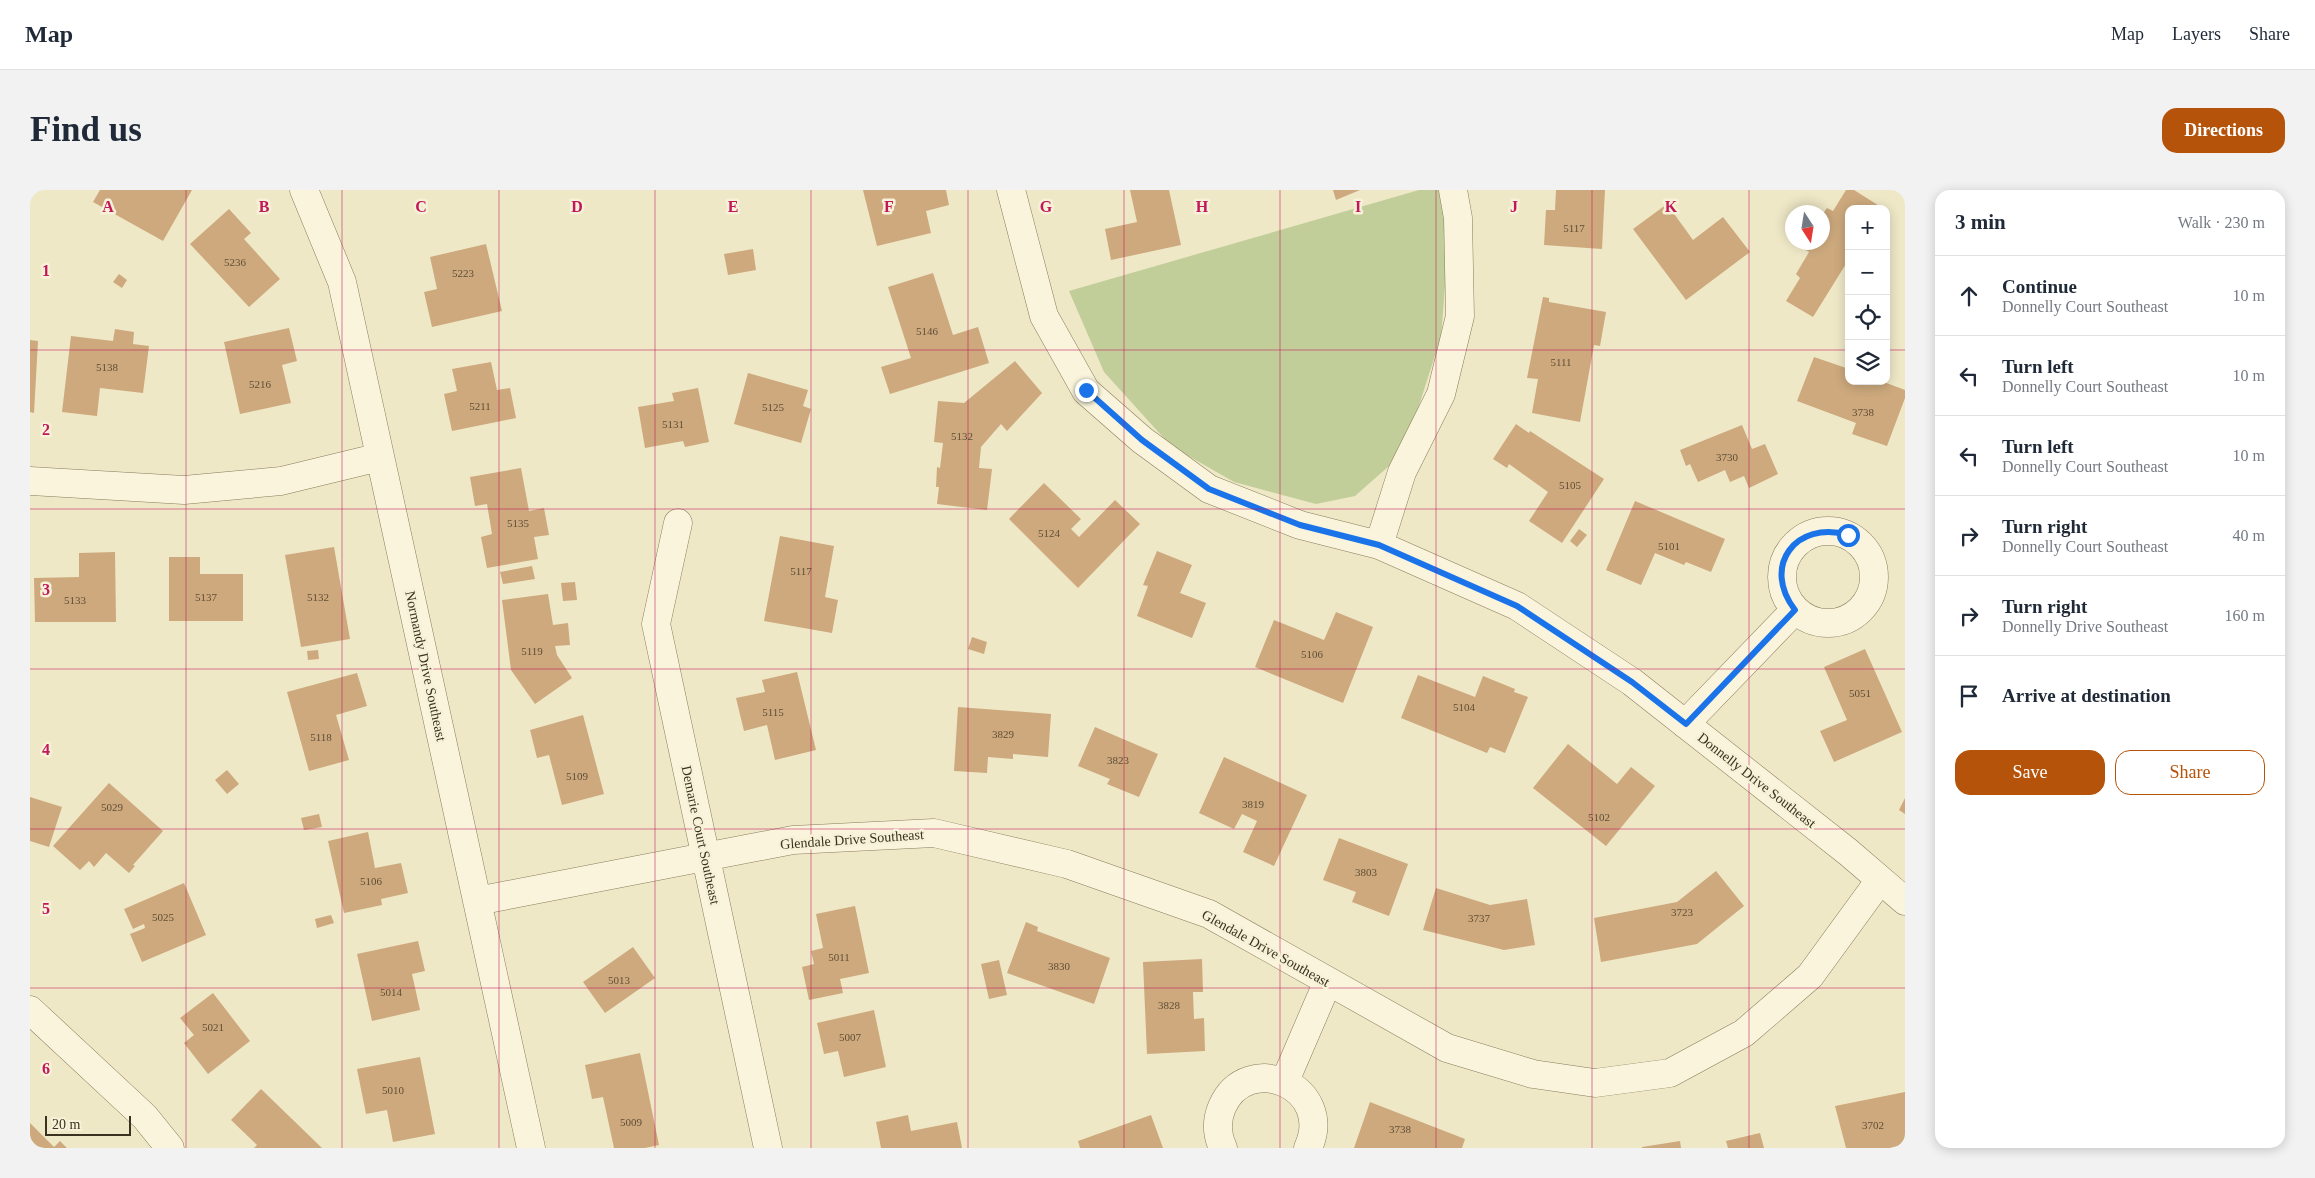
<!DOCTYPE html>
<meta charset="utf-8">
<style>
body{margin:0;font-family:Georgia,serif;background:#f2f2f3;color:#1f2937}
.controls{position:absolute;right:15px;top:15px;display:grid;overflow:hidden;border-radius:10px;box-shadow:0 2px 12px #0003}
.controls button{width:45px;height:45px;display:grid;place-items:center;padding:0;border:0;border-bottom:1px solid #e0e1e3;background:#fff;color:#1f2937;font:25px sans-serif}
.compass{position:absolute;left:1755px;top:15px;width:45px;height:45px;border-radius:50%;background:#fff;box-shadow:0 2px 12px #0003;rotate:168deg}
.scale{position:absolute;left:15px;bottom:12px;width:86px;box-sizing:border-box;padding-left:5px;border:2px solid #3b3120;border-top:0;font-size:14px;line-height:18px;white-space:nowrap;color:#3b3120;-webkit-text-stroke:4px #f6f1d7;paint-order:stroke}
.stop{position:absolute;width:15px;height:15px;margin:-11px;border:4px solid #1a73e8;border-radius:50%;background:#fff}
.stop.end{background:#1a73e8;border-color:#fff;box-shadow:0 1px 5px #0008}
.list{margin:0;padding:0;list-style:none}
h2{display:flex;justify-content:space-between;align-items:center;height:65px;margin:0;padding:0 20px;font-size:21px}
h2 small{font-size:16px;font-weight:400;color:#747a83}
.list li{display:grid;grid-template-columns:32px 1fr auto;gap:15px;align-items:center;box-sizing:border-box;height:80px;padding:0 20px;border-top:1px solid #e0e1e3}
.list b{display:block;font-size:19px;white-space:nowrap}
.list p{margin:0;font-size:16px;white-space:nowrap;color:#747a83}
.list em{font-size:16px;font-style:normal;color:#747a83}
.actions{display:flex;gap:10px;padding:15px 20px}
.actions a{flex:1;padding:11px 0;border:1px solid #b45309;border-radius:15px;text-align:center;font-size:18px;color:#b45309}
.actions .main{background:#b45309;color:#fff}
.icon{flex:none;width:28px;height:28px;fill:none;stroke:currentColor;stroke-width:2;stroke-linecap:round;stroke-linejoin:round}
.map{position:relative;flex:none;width:1875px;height:958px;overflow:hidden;border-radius:15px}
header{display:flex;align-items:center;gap:30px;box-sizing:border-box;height:70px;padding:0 25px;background:#fff;border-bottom:1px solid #e0e1e3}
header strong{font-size:24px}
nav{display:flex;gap:28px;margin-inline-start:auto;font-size:18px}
.intro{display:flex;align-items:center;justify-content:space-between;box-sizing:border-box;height:120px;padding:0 30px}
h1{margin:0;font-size:35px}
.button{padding:12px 22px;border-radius:15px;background:#b45309;color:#fff;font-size:18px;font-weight:700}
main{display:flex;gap:30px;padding:0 30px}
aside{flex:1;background:#fff;border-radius:15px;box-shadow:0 2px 12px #0003}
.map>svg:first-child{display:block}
.green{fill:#c1ce9a}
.building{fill:#cda97d}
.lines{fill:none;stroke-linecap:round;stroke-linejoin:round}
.minor-casing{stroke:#8b7b5c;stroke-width:29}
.minor{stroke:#f9f4db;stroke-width:28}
.route{stroke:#1a73e8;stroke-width:6}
.grid{fill:none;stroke:#c2185b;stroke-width:1;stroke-opacity:0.55}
.labels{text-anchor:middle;stroke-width:5;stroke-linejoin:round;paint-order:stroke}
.number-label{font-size:11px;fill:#604f37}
.street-label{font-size:14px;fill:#3b3120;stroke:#f6f1d7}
.grid-label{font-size:16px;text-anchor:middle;font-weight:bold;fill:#c2185b;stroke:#f6f1d7;stroke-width:5;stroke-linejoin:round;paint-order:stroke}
</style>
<header>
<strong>Map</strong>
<nav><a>Map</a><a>Layers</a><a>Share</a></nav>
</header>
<div class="intro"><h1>Find us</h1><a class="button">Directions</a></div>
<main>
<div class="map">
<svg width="1875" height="958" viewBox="0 0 1875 958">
<rect width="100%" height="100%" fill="#efe8c7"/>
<path class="green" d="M 1389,0 L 1412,0 L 1417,72 L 1411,147 L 1382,237 L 1359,276 L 1325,306 L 1286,314 L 1204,292 L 1141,256 L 1074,182 L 1039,101 Z"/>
<path class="building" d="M 70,0 L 162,0 L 133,51 L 63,12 Z
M 833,0 L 916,0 L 919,15 L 896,21 L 901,43 L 847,56 Z
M 1100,0 L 1139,0 L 1151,55 L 1081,70 L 1075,39 L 1107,32 Z
M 1303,0 L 1330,0 L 1306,10 Z
M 1526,0 L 1575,0 L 1572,59 L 1514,55 L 1516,20 L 1525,20 Z
M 1816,0 L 1824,0 L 1851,17 L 1849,19 L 1819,19 L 1819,69 L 1783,127 L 1756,111 L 1770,88 L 1766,84 L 1779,62 L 1772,58 L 1775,52 L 1792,52 L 1792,25 L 1797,18 L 1803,21 Z
M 1637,14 L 1663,50 L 1693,27 L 1720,62 L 1656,110 L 1603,39 Z
M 199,19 L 221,43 L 214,49 L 250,89 L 219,117 L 160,54 Z
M 456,54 L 472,121 L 402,137 L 394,102 L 407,99 L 400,67 Z
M 723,59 L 726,80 L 698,85 L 694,64 Z
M 903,83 L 923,145 L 948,137 L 959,173 L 860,204 L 851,177 L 881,168 L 858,97 Z
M 89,84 L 97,90 L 92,98 L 83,92 Z
M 1513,107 L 1519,108 L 1519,112 L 1576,122 L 1570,156 L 1564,155 L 1550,232 L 1502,223 L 1508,189 L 1497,188 Z
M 259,138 L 267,171 L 252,175 L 261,213 L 210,224 L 194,152 Z
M 85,139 L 104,142 L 103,154 L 119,156 L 113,203 L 70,198 L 67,226 L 32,222 L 41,146 L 83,151 Z
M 0,150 L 8,151 L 4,223 L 0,222 Z
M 1784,167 L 1819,179 L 1819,191 L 1851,191 L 1875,200 L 1875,208 L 1857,256 L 1822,244 L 1826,233 L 1767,211 Z
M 985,171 L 1012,203 L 977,241 L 971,234 L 951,257 L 949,278 L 962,279 L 957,320 L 907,314 L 909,297 L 906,297 L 907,277 L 910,278 L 913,253 L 904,252 L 908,211 L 934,213 Z
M 461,172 L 467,200 L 480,198 L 486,228 L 422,241 L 414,204 L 427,201 L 422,179 Z
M 718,183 L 778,200 L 773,216 L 781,219 L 771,253 L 704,234 Z
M 668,198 L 679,252 L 655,257 L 653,251 L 615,258 L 608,217 L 644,211 L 642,203 Z
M 1486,234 L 1499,243 L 1500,241 L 1574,289 L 1532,353 L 1499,331 L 1518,302 L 1479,274 L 1477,278 L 1463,269 Z
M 1712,235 L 1722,259 L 1735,254 L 1748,284 L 1719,298 L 1714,286 L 1700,292 L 1695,280 L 1668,292 L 1660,274 L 1656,276 L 1650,260 Z
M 491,278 L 499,321 L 514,318 L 519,345 L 504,347 L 508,369 L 457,378 L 451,347 L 462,344 L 457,314 L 445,316 L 440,287 Z
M 1014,293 L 1051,329 L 1041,339 L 1049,347 L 1085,310 L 1110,334 L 1048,398 L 979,329 Z
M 1605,311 L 1695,349 L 1681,382 L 1656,372 L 1654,375 L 1625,363 L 1611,395 L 1576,380 Z
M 1549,339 L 1557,345 L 1547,357 L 1540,351 Z
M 750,346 L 804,356 L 795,407 L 808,410 L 802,443 L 734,431 Z
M 304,357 L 320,449 L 271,457 L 255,365 Z
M 1127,361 L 1162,375 L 1150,403 L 1176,413 L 1162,448 L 1107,426 L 1118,396 L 1113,395 Z
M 85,362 L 86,432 L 5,432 L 4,388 L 49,387 L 49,363 Z
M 139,367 L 170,367 L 170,384 L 213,384 L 213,431 L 139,431 Z
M 502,376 L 505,389 L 473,394 L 470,382 Z
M 545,392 L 547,410 L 533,411 L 531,393 Z
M 518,404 L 523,435 L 538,433 L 540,455 L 525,456 L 527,465 L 542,488 L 505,514 L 481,480 L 472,410 Z
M 1306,422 L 1343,437 L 1313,513 L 1225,477 L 1244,430 L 1294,450 Z
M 942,447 L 957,452 L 954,464 L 938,459 Z
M 1835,459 L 1872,542 L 1804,572 L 1790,541 L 1817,530 L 1794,477 Z
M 288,460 L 289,469 L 278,470 L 277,461 Z
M 767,482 L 786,560 L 745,570 L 737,535 L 714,541 L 706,508 L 735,502 L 732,490 Z
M 327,483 L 337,516 L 306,525 L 319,570 L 279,581 L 257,502 Z
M 1388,485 L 1445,507 L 1453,486 L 1485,499 L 1484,502 L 1498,507 L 1475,563 L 1460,557 L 1457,563 L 1371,528 Z
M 928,517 L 1021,524 L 1018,567 L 983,564 L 983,569 L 958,567 L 957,583 L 924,581 Z
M 553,525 L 574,604 L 532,615 L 519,565 L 507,568 L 500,540 Z
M 1065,537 L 1128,564 L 1109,607 L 1077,594 L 1080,589 L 1048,576 Z
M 1538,554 L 1587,594 L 1601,577 L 1625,596 L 1576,656 L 1503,598 Z
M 1194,567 L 1277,605 L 1244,676 L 1213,662 L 1227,631 L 1212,624 L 1204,639 L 1169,623 Z
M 197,580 L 209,594 L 197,604 L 185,590 Z
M 79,593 L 133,641 L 103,675 L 105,676 L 99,683 L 76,663 L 64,677 L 59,671 L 50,680 L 23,656 Z
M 0,607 L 32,617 L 19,657 L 0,651 Z
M 1875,608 L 1875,624 L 1869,620 Z
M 289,624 L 292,637 L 274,640 L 271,628 Z
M 338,642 L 345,678 L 371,673 L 378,703 L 351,709 L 352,715 L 314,723 L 298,651 Z
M 1309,648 L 1378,674 L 1359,726 L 1322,712 L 1326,702 L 1293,690 Z
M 1686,681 L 1714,716 L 1667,754 L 1571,772 L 1564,728 L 1647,712 Z
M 154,693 L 176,745 L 112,772 L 100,744 L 115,738 L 114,734 L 103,739 L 94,719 Z
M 1406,698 L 1460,715 L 1497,709 L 1505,755 L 1474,760 L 1393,740 Z
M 825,716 L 839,783 L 810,789 L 813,803 L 779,810 L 772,777 L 784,774 L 781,761 L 793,758 L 786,724 Z
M 301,725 L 304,733 L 287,738 L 285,729 Z
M 996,732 L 1008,737 L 1007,741 L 1080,768 L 1064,814 L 977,783 Z
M 388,751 L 395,781 L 382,784 L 390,820 L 342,831 L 327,764 Z
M 603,757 L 625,788 L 575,823 L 553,792 Z
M 1172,769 L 1173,802 L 1163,802 L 1164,829 L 1174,828 L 1175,861 L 1117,864 L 1113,772 Z
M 969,770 L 977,805 L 959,809 L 951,774 Z
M 183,803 L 220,851 L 178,884 L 154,853 L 164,845 L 150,828 Z
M 844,820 L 856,877 L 814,887 L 808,861 L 794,864 L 787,833 Z
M 610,863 L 629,955 L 615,958 L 584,958 L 573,907 L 562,909 L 555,875 Z
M 390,867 L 405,944 L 363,952 L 357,920 L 336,924 L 327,879 Z
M 231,899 L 292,958 L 224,958 L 227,955 L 201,930 Z
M 1875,902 L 1875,954 L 1860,958 L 1816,958 L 1805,916 Z
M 1340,912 L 1435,949 L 1432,958 L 1324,958 Z
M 878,925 L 881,941 L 927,932 L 932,958 L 851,958 L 846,932 Z
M 1121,925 L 1133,958 L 1050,958 L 1048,951 Z
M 0,933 L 24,957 L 30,951 L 37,958 L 0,958 Z
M 1730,943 L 1734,958 L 1698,958 L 1696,951 Z
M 1650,951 L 1651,958 L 1612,958 L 1612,957 Z"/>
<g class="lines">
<defs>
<path id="minor" d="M 274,0 L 312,92 L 501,958
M 981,0 L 1014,126 L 1056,201 L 1112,250 L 1179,299 L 1270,335 L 1349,355 L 1487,416 L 1602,492 L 1818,662 L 1875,711
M 0,291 L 154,300 L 251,291 L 350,267
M 648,333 L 626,434 L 738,958
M1752 387a46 46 0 1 1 92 0a46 46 0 1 1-92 0Z
M 1349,355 L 1372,282 L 1411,204 L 1430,126 L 1428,28 L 1423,0
M 1655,534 L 1765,420
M 447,711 L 763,650 L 904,643 L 1037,674 L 1179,724 L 1417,858 L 1503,884 L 1565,893 L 1640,883 L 1714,843 L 1780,786 L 1850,690
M 0,820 L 115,927 L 140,958
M 1255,891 L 1298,791
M 1193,958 C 1187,945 1186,931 1192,917 C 1217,859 1306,897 1278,958"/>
</defs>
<use href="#minor" class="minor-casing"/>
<use href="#minor" class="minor"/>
</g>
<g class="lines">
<path class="route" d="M 1056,200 L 1112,250 L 1179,299 L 1270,335 L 1349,355 L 1487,416 L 1602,492 L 1656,534 L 1765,420 C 1731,376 1766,330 1818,345"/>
</g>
<path class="grid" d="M 156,0 L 156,958M 312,0 L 312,958M 469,0 L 469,958M 625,0 L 625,958M 781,0 L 781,958M 938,0 L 938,958M 1094,0 L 1094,958M 1250,0 L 1250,958M 1406,0 L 1406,958M 1562,0 L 1562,958M 1719,0 L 1719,958M 0,160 L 1819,160M 1856,160 L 1875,160M 0,319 L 1875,319M 0,479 L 1875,479M 0,639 L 1875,639M 0,798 L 1875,798"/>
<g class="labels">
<g class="number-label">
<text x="1544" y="42">5117</text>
<text x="205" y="76">5236</text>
<text x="433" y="87">5223</text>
<text x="897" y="145">5146</text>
<text x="1531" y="176">5111</text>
<text x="77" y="181">5138</text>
<text x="230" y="198">5216</text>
<text x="450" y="220">5211</text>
<text x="743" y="221">5125</text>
<text x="1833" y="226">3738</text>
<text x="643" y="238">5131</text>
<text x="932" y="250">5132</text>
<text x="1697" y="271">3730</text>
<text x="1540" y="299">5105</text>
<text x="488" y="337">5135</text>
<text x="1019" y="347">5124</text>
<text x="1639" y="360">5101</text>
<text x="771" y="385">5117</text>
<text x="176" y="411">5137</text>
<text x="288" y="411">5132</text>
<text x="45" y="414">5133</text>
<text x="502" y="465">5119</text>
<text x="1282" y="468">5106</text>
<text x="1830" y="507">5051</text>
<text x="1434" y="521">5104</text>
<text x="743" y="526">5115</text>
<text x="973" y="548">3829</text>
<text x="291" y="551">5118</text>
<text x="1088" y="574">3823</text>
<text x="547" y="590">5109</text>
<text x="1223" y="618">3819</text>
<text x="82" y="621">5029</text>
<text x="1569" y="631">5102</text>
<text x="1336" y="686">3803</text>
<text x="341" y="695">5106</text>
<text x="1652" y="726">3723</text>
<text x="133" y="731">5025</text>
<text x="1449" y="732">3737</text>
<text x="809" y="771">5011</text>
<text x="1029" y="780">3830</text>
<text x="589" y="794">5013</text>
<text x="361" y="806">5014</text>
<text x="1139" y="819">3828</text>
<text x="183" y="841">5021</text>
<text x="820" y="851">5007</text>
<text x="363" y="904">5010</text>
<text x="601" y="936">5009</text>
<text x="1843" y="939">3702</text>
<text x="1370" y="943">3738</text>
</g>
<g class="street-label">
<text transform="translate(396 476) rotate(78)" y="5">Normandy Drive Southeast</text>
<text transform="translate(1727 590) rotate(38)" y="5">Donnelly Drive Southeast</text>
<text transform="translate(671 645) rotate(78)" y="5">Demarie Court Southeast</text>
<text transform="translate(822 649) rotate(-4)" y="5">Glendale Drive Southeast</text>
<text transform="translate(1236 758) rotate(29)" y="5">Glendale Drive Southeast</text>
</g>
</g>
<g class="grid-label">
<text x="78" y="22">A</text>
<text x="234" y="22">B</text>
<text x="391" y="22">C</text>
<text x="547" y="22">D</text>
<text x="703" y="22">E</text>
<text x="859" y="22">F</text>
<text x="1016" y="22">G</text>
<text x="1172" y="22">H</text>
<text x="1328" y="22">I</text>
<text x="1484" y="22">J</text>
<text x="1641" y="22">K</text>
<text x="16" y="86">1</text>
<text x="16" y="245">2</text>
<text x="16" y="405">3</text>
<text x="16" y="565">4</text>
<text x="16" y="724">5</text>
<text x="16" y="884">6</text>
</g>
</svg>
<div class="controls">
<button>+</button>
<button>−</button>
<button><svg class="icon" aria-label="locate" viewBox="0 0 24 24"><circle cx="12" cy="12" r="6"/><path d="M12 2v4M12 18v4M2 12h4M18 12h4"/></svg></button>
<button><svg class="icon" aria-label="layers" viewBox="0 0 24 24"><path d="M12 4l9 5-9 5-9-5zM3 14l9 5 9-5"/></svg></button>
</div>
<svg class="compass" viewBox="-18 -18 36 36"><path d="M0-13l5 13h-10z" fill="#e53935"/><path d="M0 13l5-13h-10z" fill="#747a83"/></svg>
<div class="scale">20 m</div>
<div class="stop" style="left:1818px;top:345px"></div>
<div class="stop end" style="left:1056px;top:200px"></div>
</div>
<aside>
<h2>3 min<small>Walk · 230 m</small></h2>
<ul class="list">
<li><svg class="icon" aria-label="ahead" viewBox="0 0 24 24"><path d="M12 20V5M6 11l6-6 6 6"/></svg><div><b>Continue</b><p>Donnelly Court Southeast</p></div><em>10 m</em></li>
<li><svg class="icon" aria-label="left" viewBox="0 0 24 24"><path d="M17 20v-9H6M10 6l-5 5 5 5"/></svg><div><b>Turn left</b><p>Donnelly Court Southeast</p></div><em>10 m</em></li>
<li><svg class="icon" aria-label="left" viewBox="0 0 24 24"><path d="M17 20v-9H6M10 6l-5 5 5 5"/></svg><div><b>Turn left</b><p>Donnelly Court Southeast</p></div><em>10 m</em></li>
<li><svg class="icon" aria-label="right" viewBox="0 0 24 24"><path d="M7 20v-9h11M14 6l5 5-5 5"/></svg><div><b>Turn right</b><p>Donnelly Court Southeast</p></div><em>40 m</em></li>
<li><svg class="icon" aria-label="right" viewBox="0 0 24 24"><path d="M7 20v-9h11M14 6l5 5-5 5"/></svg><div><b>Turn right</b><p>Donnelly Drive Southeast</p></div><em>160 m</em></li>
<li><svg class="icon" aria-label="arrive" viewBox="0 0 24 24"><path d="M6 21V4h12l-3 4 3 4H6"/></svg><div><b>Arrive at destination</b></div></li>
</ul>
<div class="actions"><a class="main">Save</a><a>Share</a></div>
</aside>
</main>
